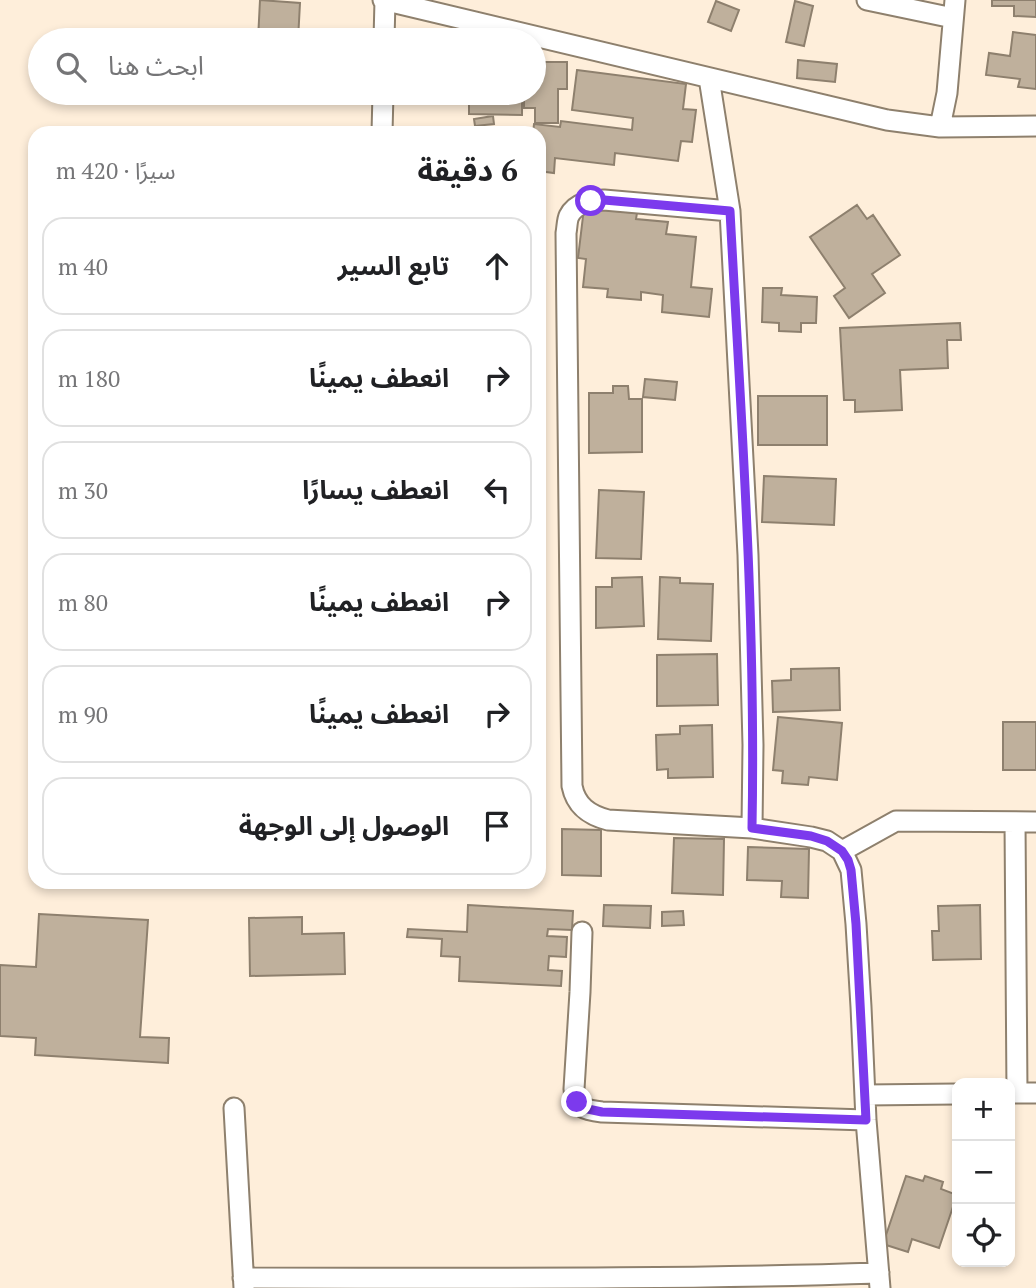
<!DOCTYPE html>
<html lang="ar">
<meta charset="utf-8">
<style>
body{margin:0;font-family:"PT Serif","Noto Sans Arabic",serif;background:#f6f6f6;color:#202124;direction:rtl}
.controls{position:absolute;right:21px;bottom:21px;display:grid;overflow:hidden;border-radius:14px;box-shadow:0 4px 10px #0003}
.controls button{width:63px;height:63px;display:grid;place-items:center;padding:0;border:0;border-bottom:2px solid #e0e0e0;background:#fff;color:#202124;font:35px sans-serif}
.stop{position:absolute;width:21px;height:21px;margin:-16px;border:5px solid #7c3aed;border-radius:50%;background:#fff}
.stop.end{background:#7c3aed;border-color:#fff;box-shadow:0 2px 7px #0008}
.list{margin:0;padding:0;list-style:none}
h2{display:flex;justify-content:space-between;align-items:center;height:91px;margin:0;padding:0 28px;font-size:30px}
h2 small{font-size:23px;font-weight:400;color:#757577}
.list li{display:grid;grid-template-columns:46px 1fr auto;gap:21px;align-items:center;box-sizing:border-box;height:98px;margin:0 14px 14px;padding:0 14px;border:2px solid #e0e0e0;border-radius:21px}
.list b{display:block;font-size:26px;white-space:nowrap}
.list em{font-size:23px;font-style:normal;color:#757577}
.icon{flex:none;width:38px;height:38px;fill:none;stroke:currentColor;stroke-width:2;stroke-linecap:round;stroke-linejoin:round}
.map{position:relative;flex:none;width:1036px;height:1288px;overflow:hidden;direction:ltr}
.search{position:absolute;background:#fff;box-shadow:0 4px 10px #0003;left:28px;top:28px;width:518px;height:77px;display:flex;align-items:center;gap:18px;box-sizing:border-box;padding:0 24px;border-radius:38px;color:#757577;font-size:26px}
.panel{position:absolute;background:#fff;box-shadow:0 4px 10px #0003;left:28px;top:126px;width:518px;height:763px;border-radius:21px;direction:rtl}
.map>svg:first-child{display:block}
.building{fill:#bfb09c;stroke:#8e806e;stroke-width:2}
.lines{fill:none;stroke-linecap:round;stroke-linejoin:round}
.street-casing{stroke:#8e806d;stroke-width:23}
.street{stroke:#fff;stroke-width:19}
.route{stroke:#7c3aed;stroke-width:9}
</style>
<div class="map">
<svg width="1036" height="1288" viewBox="0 0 1036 1288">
<rect width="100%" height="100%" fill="#feeeda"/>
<path class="building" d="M 260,0 L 300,3 L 298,40 L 258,40 Z
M 992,0 L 1036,0 L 1036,17 L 1014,16 L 1014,6 L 992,6 Z
M 716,1 L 739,10 L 731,31 L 708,22 Z
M 795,1 L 813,6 L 804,46 L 786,42 Z
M 1013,32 L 1036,35 L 1036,89 L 1018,87 L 1020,79 L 986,75 L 989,53 L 1010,56 Z
M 798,60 L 837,64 L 835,82 L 797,78 Z
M 541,62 L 567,62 L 567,89 L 558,89 L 558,123 L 535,123 L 535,108 L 524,108 L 524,93 L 534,93 L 534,78 L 541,78 Z
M 577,70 L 686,84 L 683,109 L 696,110 L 692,142 L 681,141 L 678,161 L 615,153 L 614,165 L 555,158 L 554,173 L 539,171 L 539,133 L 533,133 L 534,124 L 560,127 L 561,121 L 632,130 L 633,118 L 572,110 Z
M 469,93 L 522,93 L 522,115 L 469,114 Z
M 493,116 L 494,124 L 475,126 L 474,119 Z
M 857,205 L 867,219 L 873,215 L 900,255 L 872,274 L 885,293 L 849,318 L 834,296 L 845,288 L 810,237 Z
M 584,208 L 637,213 L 636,219 L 668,222 L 666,234 L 696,237 L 691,287 L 712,289 L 709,317 L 662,312 L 663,295 L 641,292 L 641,300 L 607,297 L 608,289 L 583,287 L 586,259 L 578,258 Z
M 539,254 L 542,306 L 539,306 Z
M 763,288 L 782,288 L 781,295 L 817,297 L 816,323 L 801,323 L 801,332 L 779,331 L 779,323 L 762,322 Z
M 960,323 L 961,340 L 947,340 L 948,368 L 900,370 L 902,410 L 855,412 L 855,400 L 844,400 L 840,328 Z
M 645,379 L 677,382 L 675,400 L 643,397 Z
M 613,386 L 628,386 L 629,399 L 642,399 L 642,452 L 589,453 L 589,393 L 613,393 Z
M 758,396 L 827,396 L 827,445 L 758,445 Z
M 764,476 L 836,479 L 834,525 L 762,522 Z
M 599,490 L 644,492 L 641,559 L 596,558 Z
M 642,577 L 644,626 L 596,628 L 596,587 L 612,587 L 612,578 Z
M 660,577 L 680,578 L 680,583 L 713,584 L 711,641 L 658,639 Z
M 717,654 L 718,705 L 657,706 L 657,655 Z
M 839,668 L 840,710 L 773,712 L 772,681 L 791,680 L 791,669 Z
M 778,717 L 842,723 L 837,780 L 809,777 L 808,785 L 782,783 L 783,771 L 773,770 Z
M 1003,722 L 1036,722 L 1036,770 L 1003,770 Z
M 712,725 L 713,777 L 668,778 L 668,769 L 657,770 L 656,735 L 680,734 L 680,726 Z
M 562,829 L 601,830 L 601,876 L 562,875 Z
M 674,838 L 724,839 L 723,895 L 672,893 Z
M 748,847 L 809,849 L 808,898 L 781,897 L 782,881 L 747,880 Z
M 180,882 L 211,882 L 210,888 L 179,886 Z
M 468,905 L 573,911 L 572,930 L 548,929 L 547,936 L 567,937 L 566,957 L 549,956 L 548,970 L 562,971 L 561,986 L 459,981 L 460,957 L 441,956 L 442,939 L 407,937 L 408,929 L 467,932 Z
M 604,905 L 651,906 L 650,928 L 603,926 Z
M 980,905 L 981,959 L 933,960 L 932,931 L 939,931 L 938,906 Z
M 683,911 L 684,925 L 662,926 L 662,912 Z
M 39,914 L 148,920 L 140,1037 L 169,1038 L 168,1063 L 35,1055 L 36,1038 L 0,1036 L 0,965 L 36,967 Z
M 302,917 L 302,934 L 344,933 L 345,974 L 250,976 L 249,918 Z
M 906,1176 L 923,1181 L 925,1176 L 943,1182 L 941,1189 L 957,1195 L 939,1248 L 912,1239 L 908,1252 L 883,1244 Z"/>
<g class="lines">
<defs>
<path id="street" d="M 383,0 L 887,120 L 940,127 L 1036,126
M 867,0 L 953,18
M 384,40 L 385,0
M 709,78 L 730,211 L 748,555 L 753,745 L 752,828 L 811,837 L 827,841 L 842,851 L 851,870 L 856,924 L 861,1007 L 866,1120 L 880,1288
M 940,127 L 947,93 L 955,0
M 382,133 L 383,93
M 730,211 L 604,200 C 591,201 576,202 569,216 C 567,220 567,228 566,233 L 572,786 C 576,806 589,815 608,820 L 752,828
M 1015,822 L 1017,1093
M 842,851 L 896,821 L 1036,822
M 582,932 L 580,992 L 574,1089 C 575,1108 585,1110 602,1112 L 866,1120
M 1010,1093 L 1036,1093
M 865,1095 L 957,1094
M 234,1108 L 244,1288
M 243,1278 C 455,1278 667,1280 879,1273"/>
</defs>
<use href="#street" class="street-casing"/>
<use href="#street" class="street"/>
</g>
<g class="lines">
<path class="route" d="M 577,1102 L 583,1108 L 602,1112 L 866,1120 L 856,924 L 851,870 L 848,860 L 842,851 L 827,841 L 811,836 L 752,828 C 756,622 741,416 730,211 L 604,200 L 591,201"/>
</g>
</svg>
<div class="controls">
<button>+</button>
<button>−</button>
<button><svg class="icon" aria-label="locate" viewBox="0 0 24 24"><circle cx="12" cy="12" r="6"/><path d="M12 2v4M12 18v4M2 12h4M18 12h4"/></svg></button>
</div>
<div class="stop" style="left:591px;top:201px"></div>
<div class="stop end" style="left:577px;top:1102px"></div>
<div class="search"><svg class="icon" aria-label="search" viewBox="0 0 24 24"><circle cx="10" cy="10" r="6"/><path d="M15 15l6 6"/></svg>ابحث هنا</div>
<section class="panel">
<h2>6 دقيقة<small>سيرًا · 420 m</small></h2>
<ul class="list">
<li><svg class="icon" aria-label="ahead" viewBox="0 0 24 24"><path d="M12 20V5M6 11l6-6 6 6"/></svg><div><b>تابع السير</b></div><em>40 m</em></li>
<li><svg class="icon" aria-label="right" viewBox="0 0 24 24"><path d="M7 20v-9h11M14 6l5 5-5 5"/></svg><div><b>انعطف يمينًا</b></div><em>180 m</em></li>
<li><svg class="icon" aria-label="left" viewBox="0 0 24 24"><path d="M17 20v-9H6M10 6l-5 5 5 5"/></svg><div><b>انعطف يسارًا</b></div><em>30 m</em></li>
<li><svg class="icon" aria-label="right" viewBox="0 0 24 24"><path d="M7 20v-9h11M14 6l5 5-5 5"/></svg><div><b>انعطف يمينًا</b></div><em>80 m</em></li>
<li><svg class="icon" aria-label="right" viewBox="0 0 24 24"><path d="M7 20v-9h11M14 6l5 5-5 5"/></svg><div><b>انعطف يمينًا</b></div><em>90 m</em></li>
<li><svg class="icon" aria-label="arrive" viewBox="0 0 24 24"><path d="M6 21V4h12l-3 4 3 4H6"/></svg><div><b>الوصول إلى الوجهة</b></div></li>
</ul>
</section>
</div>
